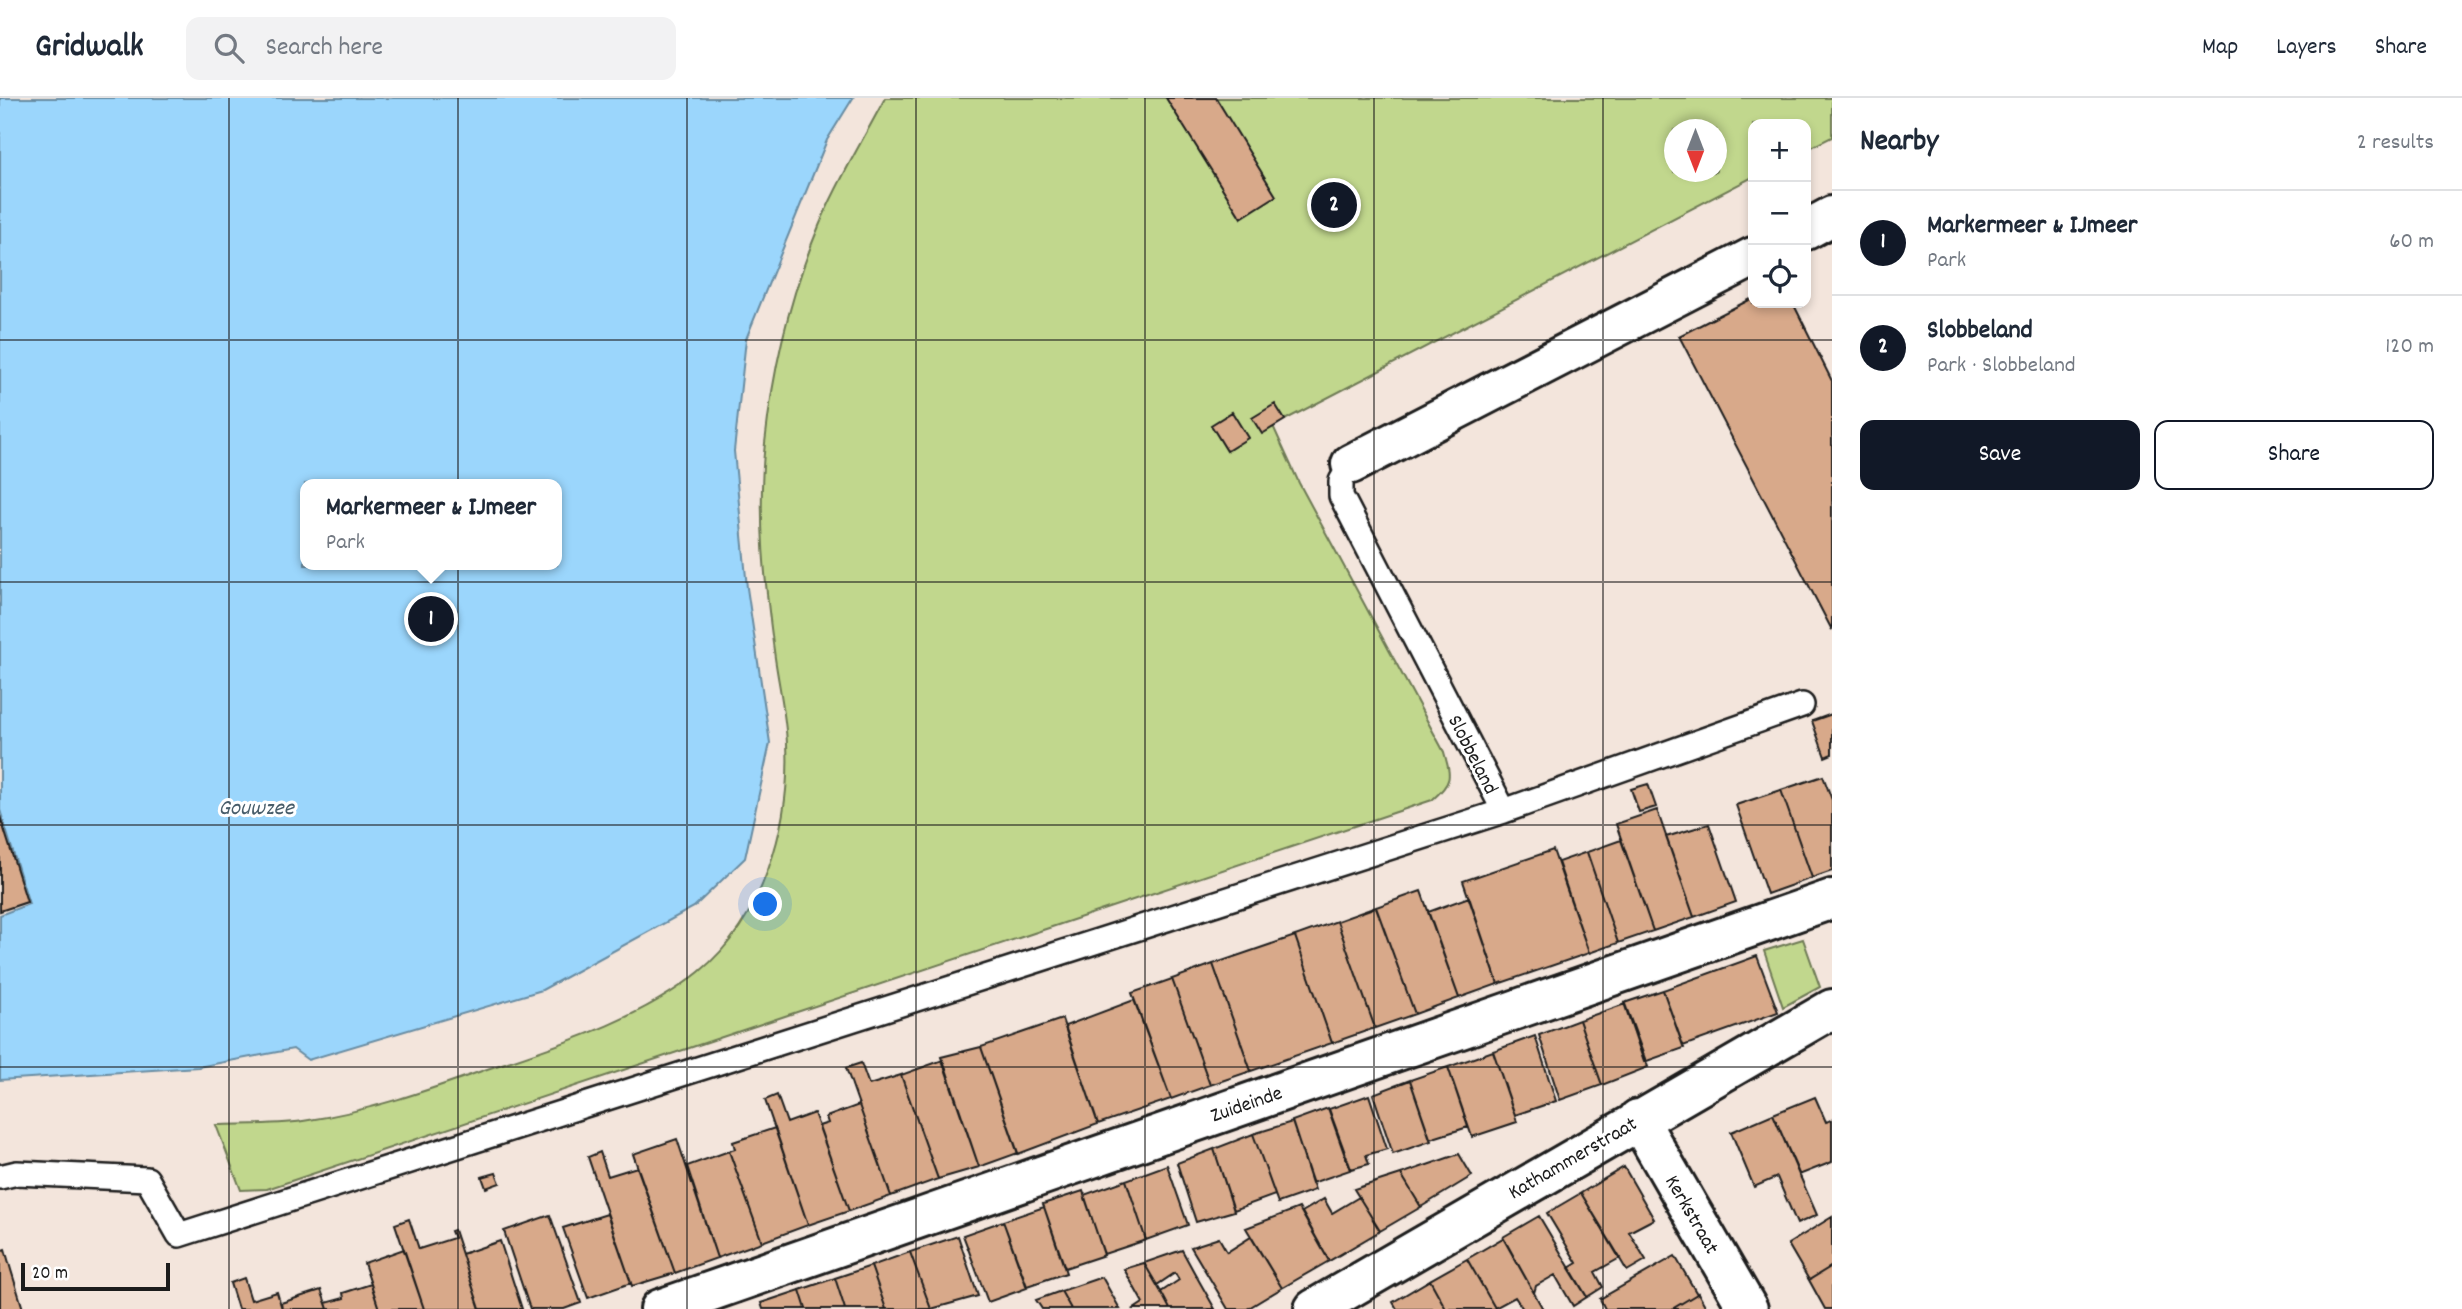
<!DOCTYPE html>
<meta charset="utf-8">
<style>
body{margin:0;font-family:Dekko,sans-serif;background:#f2f2f3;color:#1f2937}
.controls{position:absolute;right:21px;top:21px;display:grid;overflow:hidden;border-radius:14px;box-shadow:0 4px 10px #0003}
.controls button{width:63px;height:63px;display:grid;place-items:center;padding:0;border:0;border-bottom:2px solid #e0e1e3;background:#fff;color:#1f2937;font:35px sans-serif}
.compass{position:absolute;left:1664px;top:21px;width:63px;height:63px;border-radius:50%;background:#fff;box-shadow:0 4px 10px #0003;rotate:180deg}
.scale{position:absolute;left:21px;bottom:18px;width:149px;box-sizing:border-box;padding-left:7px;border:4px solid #1c1c1c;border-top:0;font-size:19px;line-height:24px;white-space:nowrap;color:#1c1c1c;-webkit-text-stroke:5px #fff;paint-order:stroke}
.you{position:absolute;left:766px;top:807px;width:24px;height:24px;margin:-18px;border:5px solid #fff;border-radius:50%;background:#1a73e8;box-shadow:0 0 0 10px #1a73e833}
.badge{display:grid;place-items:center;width:46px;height:46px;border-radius:50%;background:#111827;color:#fff;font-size:23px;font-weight:700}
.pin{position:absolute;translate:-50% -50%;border:4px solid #fff;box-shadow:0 2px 7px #0006}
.popup{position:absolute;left:300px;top:381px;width:262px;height:91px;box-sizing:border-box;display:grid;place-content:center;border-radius:14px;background:#fff;filter:drop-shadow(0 2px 5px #0005);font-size:23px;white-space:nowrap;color:#747a83}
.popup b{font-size:26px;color:#1f2937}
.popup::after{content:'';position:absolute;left:50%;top:100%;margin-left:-14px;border:14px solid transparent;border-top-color:#fff}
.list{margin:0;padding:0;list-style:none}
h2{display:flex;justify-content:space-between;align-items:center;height:91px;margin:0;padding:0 28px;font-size:30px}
h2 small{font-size:23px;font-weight:400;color:#747a83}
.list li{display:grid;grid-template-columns:46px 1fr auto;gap:21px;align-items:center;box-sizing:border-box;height:105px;padding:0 28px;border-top:2px solid #e0e1e3}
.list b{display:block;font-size:26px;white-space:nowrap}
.list p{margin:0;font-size:23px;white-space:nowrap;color:#747a83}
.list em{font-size:23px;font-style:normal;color:#747a83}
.actions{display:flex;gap:14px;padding:21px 28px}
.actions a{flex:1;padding:16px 0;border:2px solid #111827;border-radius:14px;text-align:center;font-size:24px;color:#111827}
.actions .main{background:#111827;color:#fff}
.icon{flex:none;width:38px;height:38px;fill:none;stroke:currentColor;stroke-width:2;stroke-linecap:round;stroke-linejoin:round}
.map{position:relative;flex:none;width:1832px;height:1211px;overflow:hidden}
header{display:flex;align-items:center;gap:42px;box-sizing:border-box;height:98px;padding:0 35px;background:#fff;border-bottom:2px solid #e0e1e3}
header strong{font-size:33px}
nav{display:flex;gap:38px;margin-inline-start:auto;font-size:24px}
.search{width:490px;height:63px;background:#f2f2f3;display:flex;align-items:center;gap:18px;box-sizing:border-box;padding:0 24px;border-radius:14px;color:#747a83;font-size:26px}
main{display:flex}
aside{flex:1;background:#fff}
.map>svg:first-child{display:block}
.green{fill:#c1d78d;stroke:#6e7a54;stroke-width:2;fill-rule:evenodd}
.water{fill:#9bd6fc;stroke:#688ca2;stroke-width:2;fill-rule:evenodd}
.building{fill:#d8a98a;stroke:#1c1c1c;stroke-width:2}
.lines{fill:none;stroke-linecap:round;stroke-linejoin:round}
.lane-casing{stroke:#1c1c1c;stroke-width:28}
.street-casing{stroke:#1c1c1c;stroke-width:44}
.lane{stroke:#fff;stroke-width:23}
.street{stroke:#fff;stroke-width:38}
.grid{fill:none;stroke:#1c1c1c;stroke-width:2;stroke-opacity:0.55}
.labels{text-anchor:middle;stroke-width:6;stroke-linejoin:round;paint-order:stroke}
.street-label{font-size:21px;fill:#1c1c1c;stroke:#fff}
.water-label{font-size:23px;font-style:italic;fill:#485d6a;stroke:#fff}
</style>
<header>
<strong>Gridwalk</strong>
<div class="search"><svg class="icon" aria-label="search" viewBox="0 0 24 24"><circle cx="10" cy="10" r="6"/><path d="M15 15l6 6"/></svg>Search here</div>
<nav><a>Map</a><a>Layers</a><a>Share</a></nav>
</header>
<main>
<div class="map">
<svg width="1832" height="1211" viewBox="0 0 1832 1211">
<rect width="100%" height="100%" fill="#f3e5dc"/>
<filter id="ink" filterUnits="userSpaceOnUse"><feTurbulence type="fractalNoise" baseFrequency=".0143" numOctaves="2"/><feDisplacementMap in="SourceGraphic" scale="14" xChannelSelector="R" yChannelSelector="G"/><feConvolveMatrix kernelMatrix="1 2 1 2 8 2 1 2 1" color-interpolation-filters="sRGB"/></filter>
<g filter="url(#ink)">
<path class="green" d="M 885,0 L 1832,0 L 1832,39 L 1806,52 L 1806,26 L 1753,26 L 1753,79 L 1273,328 L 1299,385 L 1444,654 C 1451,679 1453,684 1432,702 L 267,1091 L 241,1092 L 216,1027 C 245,1026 275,1027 303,1023 C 367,1014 429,992 490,970 C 561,946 640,922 699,874 C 763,822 791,726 787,646 C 786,618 779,588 775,560 C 765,488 757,417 765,345 C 773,271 790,197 819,128 C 837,84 863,42 885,0 ZM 1674,32 L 1716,32 L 1716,74 L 1674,74 Z
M 1803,841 L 1820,889 L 1783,909 L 1764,853 Z"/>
<path class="water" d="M 0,0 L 853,0 L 827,42 L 746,241 L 734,353 L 747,490 L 770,645 L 745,760 L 694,809 L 542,892 L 308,962 L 293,951 L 198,969 L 0,982 L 0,817 L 29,806 L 0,712 ZM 305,386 L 557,386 L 557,467 L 305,467 Z"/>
<path class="building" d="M 1166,0 L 1216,0 L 1276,98 L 1241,120 Z
M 1753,200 L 1753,205 L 1793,205 L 1832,283 L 1832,532 L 1679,238 Z
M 1275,306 L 1285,322 L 1262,336 L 1252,320 Z
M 1232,314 L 1248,340 L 1227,353 L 1211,327 Z
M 1832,616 L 1832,656 L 1825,659 L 1812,623 Z
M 1823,678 L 1832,702 L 1832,773 L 1812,780 L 1781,692 Z
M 1648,686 L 1656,709 L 1639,714 L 1631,691 Z
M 1781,692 L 1812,780 L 1767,796 L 1736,707 Z
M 1657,712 L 1694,819 L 1653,833 L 1616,726 Z
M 0,718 L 27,804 L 0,813 Z
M 1709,726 L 1736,804 L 1694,819 L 1666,739 Z
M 1621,742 L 1653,833 L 1618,845 L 1587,754 Z
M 1553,752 L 1589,855 L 1498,886 L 1463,783 Z
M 1587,754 L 1618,845 L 1589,855 L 1558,764 Z
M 1421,793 L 1459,900 L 1415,916 L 1376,809 Z
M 1469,799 L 1498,886 L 1459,900 L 1428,814 Z
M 1376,809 L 1415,916 L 1375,930 L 1337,823 Z
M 1337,823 L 1375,930 L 1332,945 L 1295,838 Z
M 1295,838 L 1332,945 L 1251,973 L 1213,866 Z
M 1757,858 L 1778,914 L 1683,948 L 1663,892 Z
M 1213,866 L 1251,973 L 1210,987 L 1172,881 Z
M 1172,881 L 1210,987 L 1171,1001 L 1132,895 Z
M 1663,892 L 1684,950 L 1644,964 L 1624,905 Z
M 1134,902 L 1171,1001 L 1098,1026 L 1065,928 Z
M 1625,906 L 1648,969 L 1602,987 L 1579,922 Z
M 1062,921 L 1098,1026 L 1018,1056 L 981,949 Z
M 1579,922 L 1602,987 L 1560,1002 L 1539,937 Z
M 1535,938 L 1556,1003 L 1515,1017 L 1493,953 Z
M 981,949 L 1018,1055 L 979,1069 L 941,959 Z
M 1493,953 L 1517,1024 L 1472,1039 L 1448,969 Z
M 943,962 L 979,1069 L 938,1081 L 901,977 Z
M 861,965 L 869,987 L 901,977 L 938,1081 L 891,1098 L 846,970 Z
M 1448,969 L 1468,1029 L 1430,1041 L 1410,982 Z
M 1410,982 L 1431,1043 L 1393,1056 L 1373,996 Z
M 777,997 L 787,1025 L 814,1015 L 849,1113 L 808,1127 L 765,1002 Z
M 1369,997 L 1387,1051 L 1366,1057 L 1369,1066 L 1351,1071 L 1329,1011 Z
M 1815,999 L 1826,1024 L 1832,1022 L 1832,1064 L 1799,1077 L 1773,1016 Z
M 859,1007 L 891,1098 L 849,1113 L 819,1028 L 828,1025 L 826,1019 Z
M 1328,1010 L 1350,1072 L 1312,1085 L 1292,1023 Z
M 1773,1016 L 1817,1117 L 1797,1126 L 1777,1079 L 1754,1089 L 1731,1034 Z
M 1292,1024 L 1315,1092 L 1278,1105 L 1253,1036 Z
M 775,1030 L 808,1127 L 762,1144 L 729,1053 L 735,1051 L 733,1044 Z
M 1253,1036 L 1275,1097 L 1234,1112 L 1214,1051 Z
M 677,1041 L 717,1160 L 675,1175 L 633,1056 Z
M 1214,1051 L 1234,1113 L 1196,1124 L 1177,1065 Z
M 729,1053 L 762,1144 L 717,1160 L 687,1068 Z
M 600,1054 L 608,1078 L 637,1069 L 675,1175 L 632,1188 L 588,1059 Z
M 1459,1056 L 1472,1078 L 1421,1109 L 1401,1076 Z
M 1167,1067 L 1188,1127 L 1146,1142 L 1126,1082 Z
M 1624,1069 L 1654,1121 L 1629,1134 L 1646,1162 L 1627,1173 L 1581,1095 Z
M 496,1075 L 500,1085 L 486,1090 L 482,1079 Z
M 1401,1076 L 1421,1109 L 1380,1133 L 1354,1091 Z
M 1126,1082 L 1146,1142 L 1104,1156 L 1084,1097 Z
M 1083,1093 L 1104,1157 L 1065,1170 L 1043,1106 Z
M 1581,1095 L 1620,1160 L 1595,1174 L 1603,1189 L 1587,1199 L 1569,1170 L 1577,1165 L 1547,1115 Z
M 1359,1099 L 1380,1133 L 1329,1163 L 1302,1114 L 1324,1101 L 1332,1115 Z
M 1044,1109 L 1066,1175 L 1027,1188 L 1003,1123 Z
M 1299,1110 L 1329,1163 L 1282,1190 L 1246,1130 Z
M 607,1116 L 631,1185 L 588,1200 L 563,1130 Z
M 550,1117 L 581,1205 L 564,1211 L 530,1211 L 504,1133 Z
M 1539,1118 L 1587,1199 L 1573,1208 L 1555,1177 L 1536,1188 L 1534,1195 L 1503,1139 Z
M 1832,1119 L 1832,1168 L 1809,1182 L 1788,1146 Z
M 409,1121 L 419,1151 L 454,1140 L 451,1133 L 454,1132 L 480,1211 L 424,1211 L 395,1126 Z
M 1003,1123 L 1027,1190 L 988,1204 L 963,1137 Z
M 958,1138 L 978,1198 L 931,1211 L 910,1154 Z
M 1251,1139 L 1282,1190 L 1247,1211 L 1228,1211 L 1191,1149 L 1219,1140 L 1227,1154 Z
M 1503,1140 L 1534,1195 L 1543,1211 L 1523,1211 L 1515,1199 L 1495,1210 L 1467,1161 Z
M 500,1143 L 522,1211 L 480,1211 L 465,1166 L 462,1156 Z
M 5,1151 L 11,1172 L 23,1211 L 0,1211 L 0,1153 Z
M 404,1151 L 424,1211 L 379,1211 L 364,1165 Z
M 1182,1152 L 1194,1174 L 1215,1211 L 1170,1211 L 1161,1194 L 1179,1182 L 1175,1175 L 1157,1187 L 1144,1165 Z
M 910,1154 L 931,1211 L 886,1211 L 871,1168 Z
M 1675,1158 L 1697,1196 L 1672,1211 L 1605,1211 L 1600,1201 Z
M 1467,1161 L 1495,1210 L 1494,1211 L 1446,1211 L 1430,1182 Z
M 1144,1165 L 1161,1194 L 1170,1211 L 1134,1211 L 1143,1205 L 1124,1171 Z
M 871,1168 L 886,1211 L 845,1211 L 835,1180 Z
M 1832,1168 L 1832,1211 L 1825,1211 L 1809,1182 Z
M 1102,1179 L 1120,1211 L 1071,1211 L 1061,1193 Z
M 244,1180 L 251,1202 L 277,1194 L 282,1211 L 238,1211 L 230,1185 Z
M 835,1180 L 845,1211 L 806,1211 L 800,1192 Z
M 1430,1182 L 1446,1211 L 1397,1211 L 1393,1204 Z
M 371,1186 L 379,1211 L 328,1211 L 326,1205 L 344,1200 L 343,1195 Z
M 321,1192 L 328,1211 L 282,1211 L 281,1205 Z
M 800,1192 L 806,1211 L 763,1211 L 761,1205 Z
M 1061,1193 L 1071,1211 L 1042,1211 L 1036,1202 Z
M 1698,1195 L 1707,1211 L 1672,1211 L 1697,1196 Z"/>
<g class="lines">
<defs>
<path id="lane" d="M 1351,366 L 1341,383 L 1341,398 L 1504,713
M 0,1079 L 17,1075 L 147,1081 L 179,1137 L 1504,713 L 1802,607"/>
<path id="street" d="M 1806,132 L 1832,118
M 1351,366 L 1753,159
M 1638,1021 L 1748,1211
M 660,1211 L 1832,801
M 1314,1211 L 1832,911"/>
</defs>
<use href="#lane" class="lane-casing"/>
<use href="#street" class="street-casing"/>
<use href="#lane" class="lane"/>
<use href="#street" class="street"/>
</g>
</g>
<path class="grid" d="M 229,0 L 229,1211M 458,0 L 458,1211M 687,0 L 687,1211M 916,0 L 916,1211M 1145,0 L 1145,1211M 1374,0 L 1374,1211M 1603,0 L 1603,1211M 0,242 L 1832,242M 0,484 L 1832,484M 0,727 L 1832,727M 0,969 L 1832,969"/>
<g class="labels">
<g class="street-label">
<text transform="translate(1474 656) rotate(63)" y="7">Slobbeland</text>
<text transform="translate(1246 1005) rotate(-19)" y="7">Zuideinde</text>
<text transform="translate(1572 1059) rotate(-30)" y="7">Kathammerstraat</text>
<text transform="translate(1693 1116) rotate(60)" y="7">Kerkstraat</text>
</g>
<g class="water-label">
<text x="256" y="716">Gouwzee</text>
</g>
</g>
</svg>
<div class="controls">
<button>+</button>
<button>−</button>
<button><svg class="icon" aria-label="locate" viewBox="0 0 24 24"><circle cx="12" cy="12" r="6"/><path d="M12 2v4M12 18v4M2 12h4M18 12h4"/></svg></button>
</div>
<svg class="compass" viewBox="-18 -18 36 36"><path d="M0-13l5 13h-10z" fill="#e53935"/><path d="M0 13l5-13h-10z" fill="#747a83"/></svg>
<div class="scale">20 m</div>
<div class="you"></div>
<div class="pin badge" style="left:431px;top:521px">1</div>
<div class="popup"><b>Markermeer &amp; IJmeer</b>Park</div>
<div class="pin badge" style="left:1334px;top:107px">2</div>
</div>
<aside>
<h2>Nearby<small>2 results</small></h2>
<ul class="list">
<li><span class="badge">1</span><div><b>Markermeer &amp; IJmeer</b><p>Park</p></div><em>60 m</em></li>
<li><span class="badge">2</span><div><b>Slobbeland</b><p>Park · Slobbeland</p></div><em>120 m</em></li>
</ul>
<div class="actions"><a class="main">Save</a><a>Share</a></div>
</aside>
</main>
